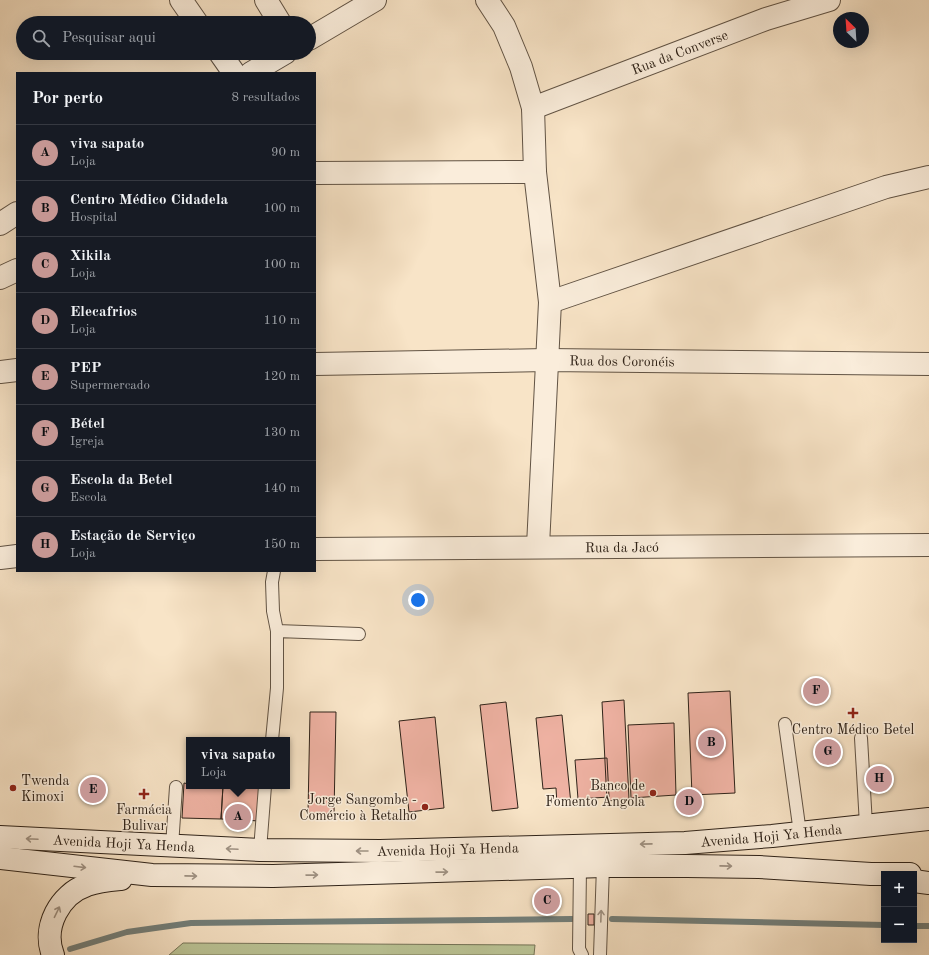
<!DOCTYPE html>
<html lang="pt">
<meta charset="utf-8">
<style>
body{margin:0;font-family:"Old Standard TT",serif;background:#242831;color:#f1f3f6}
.controls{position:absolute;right:12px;bottom:12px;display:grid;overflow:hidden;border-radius:0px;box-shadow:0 4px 16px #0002}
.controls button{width:36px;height:36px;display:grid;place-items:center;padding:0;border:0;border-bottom:1px solid #363941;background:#171b24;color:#f1f3f6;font:20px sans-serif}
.compass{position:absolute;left:833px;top:12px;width:36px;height:36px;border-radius:50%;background:#171b24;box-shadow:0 4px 16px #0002;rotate:335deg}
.you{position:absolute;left:418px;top:600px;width:14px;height:14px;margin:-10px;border:3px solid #fff;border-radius:50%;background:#1a73e8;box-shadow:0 0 0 6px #1a73e833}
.badge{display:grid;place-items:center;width:26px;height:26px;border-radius:50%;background:#c59692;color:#111;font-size:13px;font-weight:700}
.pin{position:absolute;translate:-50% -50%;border:2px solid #fff;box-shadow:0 1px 4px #0006}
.popup{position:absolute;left:186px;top:737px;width:104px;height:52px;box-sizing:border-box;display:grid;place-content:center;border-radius:0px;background:#171b24;filter:drop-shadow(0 1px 3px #0005);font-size:13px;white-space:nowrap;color:#9ea1a6}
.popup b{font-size:15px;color:#f1f3f6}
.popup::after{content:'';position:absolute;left:50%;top:100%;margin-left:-8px;border:8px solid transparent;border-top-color:#171b24}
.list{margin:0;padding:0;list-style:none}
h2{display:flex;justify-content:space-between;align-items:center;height:52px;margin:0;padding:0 16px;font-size:17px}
h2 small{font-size:13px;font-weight:400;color:#9ea1a6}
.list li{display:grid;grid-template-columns:26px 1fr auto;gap:12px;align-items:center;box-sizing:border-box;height:56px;padding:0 16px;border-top:1px solid #363941}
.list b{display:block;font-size:15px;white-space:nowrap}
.list p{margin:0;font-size:13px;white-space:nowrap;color:#9ea1a6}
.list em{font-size:13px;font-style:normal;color:#9ea1a6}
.icon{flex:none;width:22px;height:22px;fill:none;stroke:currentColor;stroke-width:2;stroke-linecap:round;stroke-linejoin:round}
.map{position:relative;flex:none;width:929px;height:955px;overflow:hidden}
.search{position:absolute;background:#171b24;box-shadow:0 4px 16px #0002;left:16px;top:16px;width:300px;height:44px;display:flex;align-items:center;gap:10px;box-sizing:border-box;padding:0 14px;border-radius:22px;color:#9ea1a6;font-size:15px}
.panel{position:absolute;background:#171b24;box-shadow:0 4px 16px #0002;left:16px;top:72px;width:300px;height:500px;border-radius:0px}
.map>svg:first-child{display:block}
.green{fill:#bbc597;stroke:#757458}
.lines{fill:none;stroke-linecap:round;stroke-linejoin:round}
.stream{stroke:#727f7b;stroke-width:6}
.building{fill:#efb2a3;stroke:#2f2319}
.service-casing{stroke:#615344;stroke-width:14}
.minor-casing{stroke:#615344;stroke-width:24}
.secondary-casing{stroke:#2f2319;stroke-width:24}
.service{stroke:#faeddb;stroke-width:12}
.minor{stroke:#faeddb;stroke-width:22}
.secondary{stroke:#faeddb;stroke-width:22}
.oneway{stroke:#9f9284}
.poi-dot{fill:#8f2418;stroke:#faeddb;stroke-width:1.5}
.labels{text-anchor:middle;stroke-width:3;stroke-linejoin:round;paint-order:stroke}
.street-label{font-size:14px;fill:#2f2319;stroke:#faeddb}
.poi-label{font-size:14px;fill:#2f2319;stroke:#faeddb}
</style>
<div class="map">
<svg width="929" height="955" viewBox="0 0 929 955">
<rect width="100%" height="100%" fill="#f8e4c7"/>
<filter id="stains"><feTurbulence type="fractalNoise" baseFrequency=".005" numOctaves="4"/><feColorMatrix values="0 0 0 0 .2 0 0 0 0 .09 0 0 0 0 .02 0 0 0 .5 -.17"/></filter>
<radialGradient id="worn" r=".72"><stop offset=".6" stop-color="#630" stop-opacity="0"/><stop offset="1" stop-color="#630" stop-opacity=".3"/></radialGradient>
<path class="green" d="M 183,943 L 535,945 L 534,955 L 169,955 Z"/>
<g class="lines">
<path class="stream" d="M 612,919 L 884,925
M 914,926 L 929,926
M 70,949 L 127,932 L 191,923 L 572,919"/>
</g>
<path class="building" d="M 730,691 L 735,793 L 692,795 L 688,693 Z
M 624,700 L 629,799 L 607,801 L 602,702 Z
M 506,702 L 518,808 L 492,811 L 480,705 Z
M 310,712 L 336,712 L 334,814 L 308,813 Z
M 562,715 L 571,804 L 557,805 L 556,788 L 543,789 L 536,718 Z
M 435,717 L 444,808 L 409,812 L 399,721 Z
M 674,723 L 676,795 L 631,798 L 628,725 Z
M 607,758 L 609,797 L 578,799 L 575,760 Z
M 184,783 L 189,784 L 189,786 L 223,786 L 221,819 L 182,818 Z
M 223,786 L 262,787 L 260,821 L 221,819 Z
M 588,914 L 594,914 L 594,925 L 588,925 Z"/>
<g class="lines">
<defs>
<path id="service" d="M 277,631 L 359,634
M 785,724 L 800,833
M 861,738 L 866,825
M 272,740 L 277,688 L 277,631 L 273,611 L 272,582 L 274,571
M 172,846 L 176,787
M 260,850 L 265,786
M 580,867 L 579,949 L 582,955
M 600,955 L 603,866"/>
<g id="minor">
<path d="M 181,0 L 197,23"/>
<path d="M 266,0 L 280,23"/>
<path d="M 487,0 L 504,26 L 521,67 L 533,108 L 535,172 L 550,302 L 538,546"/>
<path d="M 309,39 L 375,0"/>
<path d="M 220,53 L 234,73"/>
<path d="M 251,73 L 285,53"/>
<path id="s1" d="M 533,108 L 766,19 L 829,0"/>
<path d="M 315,173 L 535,172"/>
<path d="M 0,224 L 17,213"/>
<path d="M 0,278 L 17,270"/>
<path d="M 550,302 L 886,187 L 929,177"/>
<path id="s2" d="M 315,364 L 546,360 L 929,364"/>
<path d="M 0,372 L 17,370"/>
<path id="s3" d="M 315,549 L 929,545"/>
<path d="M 0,558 L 17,556"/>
</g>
<g id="secondary">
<path id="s4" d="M 0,837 L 260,850 L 380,851 L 685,843 L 772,836 L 929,819"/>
<path d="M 0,858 L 152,875 L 273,876 L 603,866 L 687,866 L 759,867 L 871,874 L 910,874"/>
<path d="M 914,881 L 929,883"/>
<path d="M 53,955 C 42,927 60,894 87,885 C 98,881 110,880 121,879"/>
</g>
</defs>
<use href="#service" class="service-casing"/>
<use href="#minor" class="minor-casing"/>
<use href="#secondary" class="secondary-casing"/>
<use href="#service" class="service"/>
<use href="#minor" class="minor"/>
<use href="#secondary" class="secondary"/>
</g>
<defs><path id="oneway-shaft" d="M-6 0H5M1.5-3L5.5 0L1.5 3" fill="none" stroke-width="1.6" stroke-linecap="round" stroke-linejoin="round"/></defs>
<g class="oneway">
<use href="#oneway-shaft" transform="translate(32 839) rotate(-177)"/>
<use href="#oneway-shaft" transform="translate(646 844) rotate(179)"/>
<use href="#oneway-shaft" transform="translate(232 849) rotate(-177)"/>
<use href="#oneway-shaft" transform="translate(362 851) rotate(-180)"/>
<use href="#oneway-shaft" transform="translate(726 866) rotate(1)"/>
<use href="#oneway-shaft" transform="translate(80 867) rotate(7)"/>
<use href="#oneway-shaft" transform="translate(442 872) rotate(-1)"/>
<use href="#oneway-shaft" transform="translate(312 875) rotate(-1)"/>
<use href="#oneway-shaft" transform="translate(191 876) rotate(1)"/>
<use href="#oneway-shaft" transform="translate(57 912) rotate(-64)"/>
<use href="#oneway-shaft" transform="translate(601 916) rotate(-88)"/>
</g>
<g class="poi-dot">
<path d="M851 707h4v4h4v4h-4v4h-4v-4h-4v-4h4z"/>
<circle cx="13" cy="788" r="4"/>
<circle cx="653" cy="793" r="4"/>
<path d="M142 788h4v4h4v4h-4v4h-4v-4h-4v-4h4z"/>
<circle cx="425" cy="807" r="4"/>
</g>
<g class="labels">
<g class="street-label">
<text dy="5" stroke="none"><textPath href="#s1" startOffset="157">Rua da Converse</textPath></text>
<text dy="5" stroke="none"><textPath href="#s2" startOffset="307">Rua dos Coronéis</textPath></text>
<text dy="5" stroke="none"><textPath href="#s3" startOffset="307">Rua da Jacó</textPath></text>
<text dy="5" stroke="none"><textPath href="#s4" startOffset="772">Avenida Hoji Ya Henda</textPath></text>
<text dy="5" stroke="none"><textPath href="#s4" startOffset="124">Avenida Hoji Ya Henda</textPath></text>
<text dy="5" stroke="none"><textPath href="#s4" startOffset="448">Avenida Hoji Ya Henda</textPath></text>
</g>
<g class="poi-label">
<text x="853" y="734">Centro Médico Betel</text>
<text x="21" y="785" text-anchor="start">Twenda<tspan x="21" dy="16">Kimoxi</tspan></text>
<text x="645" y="790" text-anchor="end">Banco de<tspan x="645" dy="16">Fomento Angola</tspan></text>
<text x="417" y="804" text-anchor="end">Jorge Sangombe -<tspan x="417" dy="16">Comércio à Retalho</tspan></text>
<text x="144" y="814">Farmácia<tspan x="144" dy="16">Bulivar</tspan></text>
</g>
</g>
<rect width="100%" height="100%" filter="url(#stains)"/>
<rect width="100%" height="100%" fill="url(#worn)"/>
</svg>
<div class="controls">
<button>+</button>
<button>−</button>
</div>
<svg class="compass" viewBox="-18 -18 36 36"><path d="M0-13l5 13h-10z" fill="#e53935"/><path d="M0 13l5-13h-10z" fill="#9ea1a6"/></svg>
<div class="you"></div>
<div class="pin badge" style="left:238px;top:817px">A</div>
<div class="popup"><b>viva sapato</b>Loja</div>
<div class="pin badge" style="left:711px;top:743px">B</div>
<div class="pin badge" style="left:547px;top:901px">C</div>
<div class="pin badge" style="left:689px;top:802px">D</div>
<div class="pin badge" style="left:93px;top:790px">E</div>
<div class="pin badge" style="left:816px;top:691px">F</div>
<div class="pin badge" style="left:828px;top:752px">G</div>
<div class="pin badge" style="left:879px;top:779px">H</div>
<div class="search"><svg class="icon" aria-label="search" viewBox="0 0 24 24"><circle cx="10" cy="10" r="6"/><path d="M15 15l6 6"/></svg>Pesquisar aqui</div>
<section class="panel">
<h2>Por perto<small>8 resultados</small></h2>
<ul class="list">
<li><span class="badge">A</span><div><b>viva sapato</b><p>Loja</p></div><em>90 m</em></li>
<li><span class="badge">B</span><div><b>Centro Médico Cidadela</b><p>Hospital</p></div><em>100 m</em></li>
<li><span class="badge">C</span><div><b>Xikila</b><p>Loja</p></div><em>100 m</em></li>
<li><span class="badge">D</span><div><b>Elecafrios</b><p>Loja</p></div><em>110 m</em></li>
<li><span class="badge">E</span><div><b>PEP</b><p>Supermercado</p></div><em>120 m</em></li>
<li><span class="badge">F</span><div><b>Bétel</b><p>Igreja</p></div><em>130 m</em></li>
<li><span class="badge">G</span><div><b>Escola da Betel</b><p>Escola</p></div><em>140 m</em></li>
<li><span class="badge">H</span><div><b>Estação de Serviço</b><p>Loja</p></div><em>150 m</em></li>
</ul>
</section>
</div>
